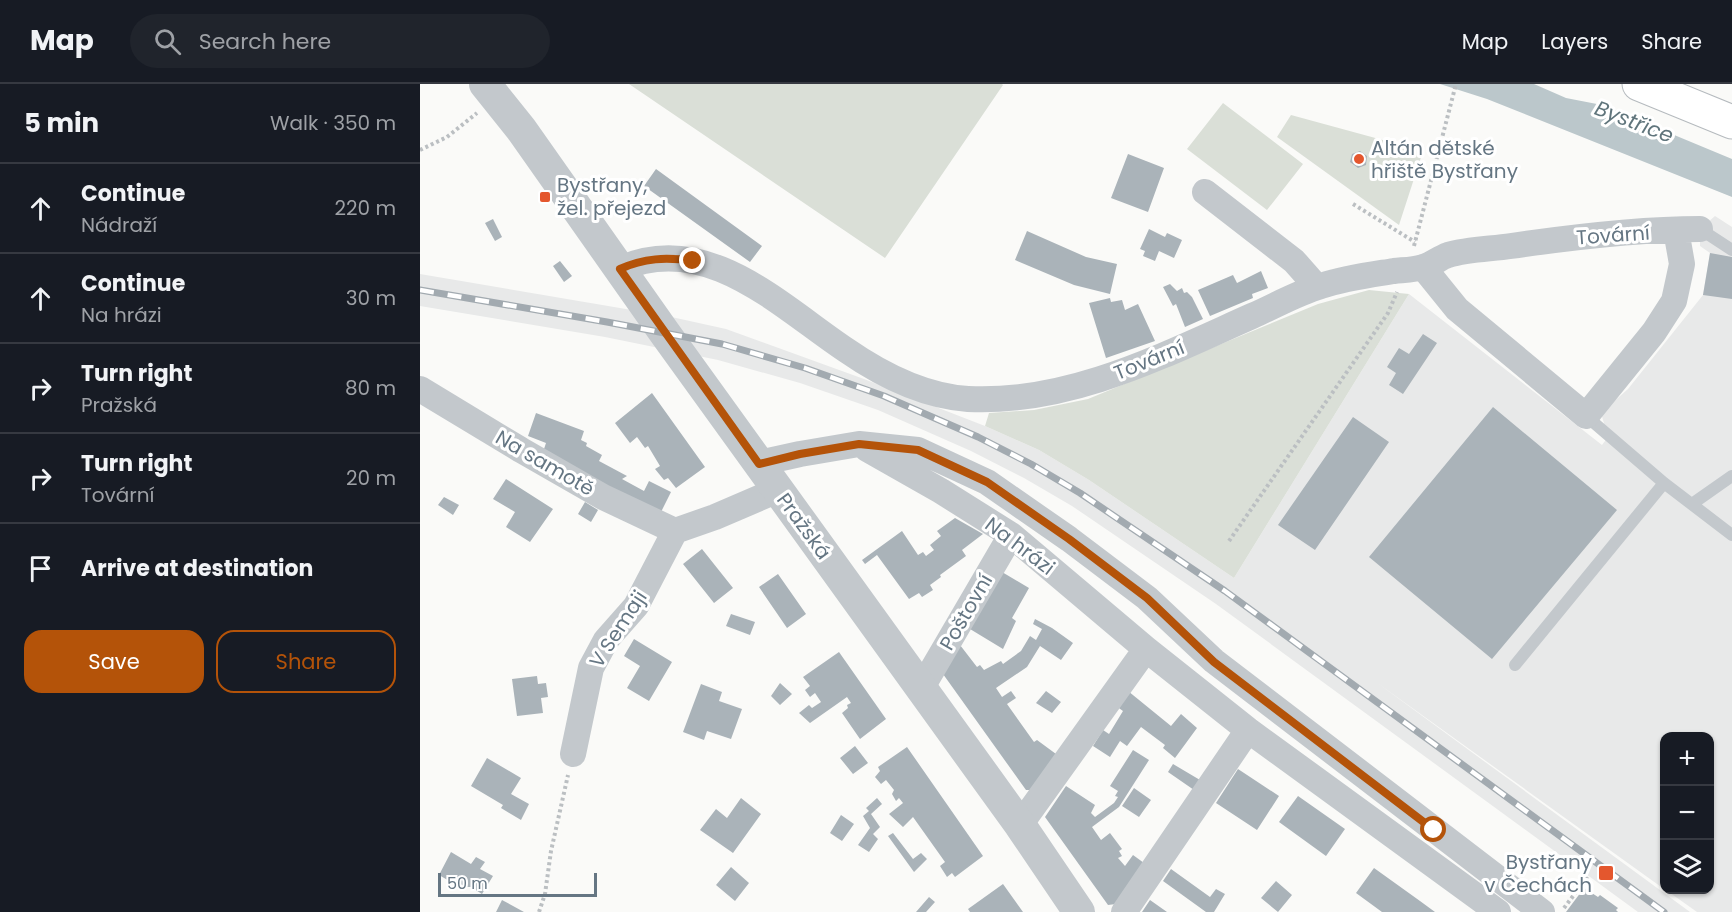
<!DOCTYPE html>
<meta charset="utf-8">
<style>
body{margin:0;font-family:Poppins,sans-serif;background:#20242c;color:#f1f3f6}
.controls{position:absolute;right:18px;bottom:18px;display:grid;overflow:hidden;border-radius:12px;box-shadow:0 2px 4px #0004}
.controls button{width:54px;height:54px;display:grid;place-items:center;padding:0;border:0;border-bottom:2px solid #363941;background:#171b24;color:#f1f3f6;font:30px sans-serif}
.scale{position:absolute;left:18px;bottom:15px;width:159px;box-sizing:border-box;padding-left:6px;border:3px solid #657683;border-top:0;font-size:16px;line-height:21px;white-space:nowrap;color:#657683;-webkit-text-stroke:4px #fff;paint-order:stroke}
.stop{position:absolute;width:18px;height:18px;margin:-14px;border:4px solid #b45309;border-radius:50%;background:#fff}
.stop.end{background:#b45309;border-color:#fff;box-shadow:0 2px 6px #0008}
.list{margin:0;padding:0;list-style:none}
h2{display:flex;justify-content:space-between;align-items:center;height:78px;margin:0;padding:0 24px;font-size:26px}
h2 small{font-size:20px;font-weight:400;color:#9ea1a6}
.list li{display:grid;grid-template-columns:39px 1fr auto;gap:18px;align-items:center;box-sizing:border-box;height:90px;padding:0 24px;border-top:2px solid #363941}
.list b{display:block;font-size:22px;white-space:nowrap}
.list p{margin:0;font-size:20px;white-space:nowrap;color:#9ea1a6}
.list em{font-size:20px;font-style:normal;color:#9ea1a6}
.actions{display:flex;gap:12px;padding:18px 24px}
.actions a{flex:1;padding:14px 0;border:2px solid #b45309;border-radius:18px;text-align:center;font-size:21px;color:#b45309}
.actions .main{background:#b45309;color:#fff}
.icon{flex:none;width:33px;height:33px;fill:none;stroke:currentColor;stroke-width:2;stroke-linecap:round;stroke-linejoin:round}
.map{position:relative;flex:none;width:1312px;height:828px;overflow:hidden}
header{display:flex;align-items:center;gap:36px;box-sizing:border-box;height:84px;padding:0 30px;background:#171b24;border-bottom:2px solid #363941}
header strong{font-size:28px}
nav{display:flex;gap:33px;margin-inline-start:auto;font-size:21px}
.search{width:420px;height:54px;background:#20242c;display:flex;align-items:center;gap:15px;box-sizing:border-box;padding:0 21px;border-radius:33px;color:#9ea1a6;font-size:22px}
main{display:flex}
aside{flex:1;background:#171b24}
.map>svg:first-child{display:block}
.built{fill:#e8e9e9}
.green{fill:#dadfd7}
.water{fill:#bbc7cb}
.building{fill:#aab3b9}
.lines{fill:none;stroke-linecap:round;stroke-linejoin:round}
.primary-casing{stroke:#b5babe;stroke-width:35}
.path{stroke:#bbbfc2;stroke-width:4;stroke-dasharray:3 3;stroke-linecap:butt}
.service{stroke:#c3c8cc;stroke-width:12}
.minor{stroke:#c3c8cc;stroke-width:26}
.tertiary{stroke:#c3c8cc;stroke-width:32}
.primary{stroke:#fff;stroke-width:33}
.rail-casing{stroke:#a2aab0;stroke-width:7}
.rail{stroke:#fff;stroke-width:4.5;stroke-dasharray:14;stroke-linecap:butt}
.route{stroke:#b45309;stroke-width:8}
.poi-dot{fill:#e4572e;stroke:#fff;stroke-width:2}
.labels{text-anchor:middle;stroke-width:6;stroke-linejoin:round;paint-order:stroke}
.poi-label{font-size:20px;fill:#657683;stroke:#fff;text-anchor:start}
.street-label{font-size:20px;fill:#657683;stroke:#fff}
.water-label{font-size:21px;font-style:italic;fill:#60757c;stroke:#fff}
</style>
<header>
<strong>Map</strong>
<div class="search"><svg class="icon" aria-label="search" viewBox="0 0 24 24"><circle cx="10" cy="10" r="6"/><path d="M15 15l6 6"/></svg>Search here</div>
<nav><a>Map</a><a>Layers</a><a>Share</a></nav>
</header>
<main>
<aside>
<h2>5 min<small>Walk · 350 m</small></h2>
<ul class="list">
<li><svg class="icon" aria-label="ahead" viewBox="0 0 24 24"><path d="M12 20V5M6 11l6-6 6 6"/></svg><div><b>Continue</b><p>Nádraží</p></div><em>220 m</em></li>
<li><svg class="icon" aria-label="ahead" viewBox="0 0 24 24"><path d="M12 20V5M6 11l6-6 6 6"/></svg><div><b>Continue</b><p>Na hrázi</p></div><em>30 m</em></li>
<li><svg class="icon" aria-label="right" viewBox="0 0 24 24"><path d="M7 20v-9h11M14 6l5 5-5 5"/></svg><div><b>Turn right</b><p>Pražská</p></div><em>80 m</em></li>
<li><svg class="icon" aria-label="right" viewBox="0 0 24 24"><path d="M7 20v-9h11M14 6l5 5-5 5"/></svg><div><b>Turn right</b><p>Tovární</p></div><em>20 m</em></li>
<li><svg class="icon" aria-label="arrive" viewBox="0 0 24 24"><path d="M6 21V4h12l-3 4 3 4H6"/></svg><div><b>Arrive at destination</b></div></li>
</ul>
<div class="actions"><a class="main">Save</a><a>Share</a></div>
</aside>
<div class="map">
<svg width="1312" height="828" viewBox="0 0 1312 828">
<rect width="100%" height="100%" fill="#fafaf8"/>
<path class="built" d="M 1295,132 L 1312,143 L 1312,828 L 1277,828 L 1246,806 L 1290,806 L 1290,652 L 1244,652 L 1244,805 L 956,598 L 1270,828 L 1218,828 L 796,520 L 652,422 L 604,394 L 551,367 L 458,326 L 380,299 L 298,276 L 185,253 L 0,222 L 0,190 L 247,232 L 306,245 L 444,295 L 565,342 L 619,366 L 669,396 L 814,494 L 989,210 L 1182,361 L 1188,353 L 1181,329 L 1208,305 L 1283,211 L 1290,169 L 1280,162 L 1280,145 Z"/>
<path class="green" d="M 209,0 L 582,0 L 583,1 L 465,174 Z
M 803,19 L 883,80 L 847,126 L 767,65 Z
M 871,31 L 1003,67 L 979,141 L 857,53 Z
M 949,206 L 989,210 L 814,494 L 669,396 L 619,366 L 565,342 L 569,329 L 614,326 L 668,315 L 898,220 Z"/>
<path class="water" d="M 1020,0 L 1114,0 L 1146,14 L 1182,21 L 1312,75 L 1312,113 L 1067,15 Z"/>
<path class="building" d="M 940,67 L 947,72 L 946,81 L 938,84 L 930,78 L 932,70 Z
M 708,70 L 744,84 L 728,128 L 691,114 Z
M 236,85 L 342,162 L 330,178 L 224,102 Z
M 73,135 L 82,153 L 75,157 L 65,139 Z
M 729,145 L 745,153 L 747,149 L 762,156 L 754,174 L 739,167 L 735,177 L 723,172 L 725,167 L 720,165 Z
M 607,147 L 666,173 L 697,180 L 690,210 L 654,201 L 595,176 Z
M 1290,169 L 1312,173 L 1312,215 L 1283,211 Z
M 140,177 L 152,192 L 144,198 L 133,182 Z
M 841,187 L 848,204 L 832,210 L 833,214 L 790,232 L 778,206 L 813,191 L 817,199 Z
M 750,200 L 757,207 L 762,204 L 764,209 L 767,208 L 772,213 L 783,235 L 765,243 L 756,220 L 753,222 L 743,203 Z
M 690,214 L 691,218 L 702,216 L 705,226 L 718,220 L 735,257 L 686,274 L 669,219 Z
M 1003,250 L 1017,259 L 983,310 L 969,301 L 976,289 L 967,283 L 979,264 L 989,270 Z
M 232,309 L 285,383 L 256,404 L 248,394 L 244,396 L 235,385 L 240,382 L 228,362 L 225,364 L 217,353 L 210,359 L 195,339 Z
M 1073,323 L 1197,426 L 1072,575 L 949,473 Z
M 116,329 L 164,347 L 161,356 L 167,359 L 166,362 L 182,371 L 179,377 L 207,392 L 202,395 L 224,407 L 229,397 L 251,408 L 240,430 L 123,368 L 126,359 L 108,352 Z
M 933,333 L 969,358 L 895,466 L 858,441 Z
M 86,395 L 133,425 L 110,458 L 86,443 L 95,428 L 73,415 Z
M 24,413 L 39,421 L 33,431 L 18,421 Z
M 165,418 L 178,426 L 171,438 L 158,430 Z
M 535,434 L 563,450 L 542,466 L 546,472 L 520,491 L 521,493 L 510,501 L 513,506 L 502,513 L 499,509 L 489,515 L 457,471 L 445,480 L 442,476 L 482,447 L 498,471 L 503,468 L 506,472 L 514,466 L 510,461 L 521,452 L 517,447 Z
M 282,465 L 313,504 L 294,519 L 263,480 Z
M 582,488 L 609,504 L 592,534 L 596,537 L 583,565 L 550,545 Z
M 358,490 L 386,530 L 367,544 L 339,503 Z
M 311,530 L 335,538 L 330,551 L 306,542 Z
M 615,535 L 632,544 L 653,559 L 641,576 L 620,562 L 607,583 L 576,604 L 582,613 L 591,607 L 596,614 L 587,620 L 614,658 L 617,656 L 636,670 L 612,706 L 606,706 L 523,590 L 540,561 L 557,583 L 560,581 L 564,586 L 581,577 L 583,580 L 601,567 L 610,552 L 616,556 L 622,545 L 613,540 Z
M 214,555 L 252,578 L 229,617 L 207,604 L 220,582 L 204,572 Z
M 419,568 L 466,635 L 440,655 L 422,629 L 428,624 L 427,621 L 431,619 L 427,613 L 390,639 L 379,629 L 389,621 L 392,624 L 401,618 L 395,609 L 390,613 L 385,606 L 390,602 L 383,593 Z
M 117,592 L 118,600 L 126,599 L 128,613 L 121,614 L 123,629 L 97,632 L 92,595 Z
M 360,599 L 372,610 L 360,621 L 351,612 Z
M 281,600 L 302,608 L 299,617 L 322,625 L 311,655 L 287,647 L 284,656 L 263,648 Z
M 626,607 L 641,618 L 632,629 L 616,619 Z
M 708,607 L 751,642 L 761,630 L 777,644 L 755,674 L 743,664 L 745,661 L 721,643 L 707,662 L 700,657 L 690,673 L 673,662 L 683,646 L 689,650 L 703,627 L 696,622 Z
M 435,662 L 448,679 L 433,690 L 420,674 Z
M 487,663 L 563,772 L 535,793 L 532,789 L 527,793 L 520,782 L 525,778 L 493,733 L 483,743 L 469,730 L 483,719 L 479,714 L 476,717 L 472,710 L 474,706 L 466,696 L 461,700 L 455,693 L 460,687 L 458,683 Z
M 713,666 L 729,676 L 699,723 L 672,743 L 681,756 L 690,749 L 702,765 L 699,767 L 702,772 L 698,774 L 705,782 L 713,771 L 724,779 L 696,820 L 688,821 L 625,733 L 646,702 L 675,721 L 671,729 L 675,733 L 694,719 L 698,713 L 695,712 L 698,707 L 690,702 Z
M 67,674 L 101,694 L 91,710 L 109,720 L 101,736 L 81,724 L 83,721 L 51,702 Z
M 753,680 L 780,696 L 774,706 L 748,688 Z
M 818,685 L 859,712 L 837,746 L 796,719 Z
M 714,704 L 731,716 L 719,733 L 702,722 Z
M 878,712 L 925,745 L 906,772 L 859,738 Z
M 321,714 L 341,730 L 313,769 L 280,746 L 296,725 L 307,734 Z
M 457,714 L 462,720 L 451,730 L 460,743 L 453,750 L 458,755 L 449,768 L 438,761 L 450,744 L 443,732 L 449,727 L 446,724 Z
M 421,731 L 434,740 L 422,757 L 410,749 Z
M 473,749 L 493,775 L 501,769 L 507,775 L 494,788 L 468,752 Z
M 31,768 L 51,780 L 56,773 L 65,778 L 60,785 L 73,792 L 62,810 L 51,803 L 45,803 L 33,795 L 31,798 L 19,791 Z
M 311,783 L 329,799 L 315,817 L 296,801 Z
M 954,784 L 1000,817 L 1015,828 L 962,828 L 936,809 Z
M 751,785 L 790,813 L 796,805 L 805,810 L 794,828 L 786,828 L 743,797 Z
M 856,797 L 872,811 L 858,828 L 841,814 Z
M 583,800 L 603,828 L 550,828 L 548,825 Z
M 1164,804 L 1178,813 L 1180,811 L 1198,824 L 1196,826 L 1198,828 L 1146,828 Z
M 509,813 L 515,818 L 506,828 L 496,828 Z
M 82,816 L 104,828 L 76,828 Z
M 730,816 L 747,828 L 722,828 Z"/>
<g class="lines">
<defs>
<path id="primary" d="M 1219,0 L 1312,38"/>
</defs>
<use href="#primary" class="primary-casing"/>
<path class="path" d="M 0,66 L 27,53 L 57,29
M 933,120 L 995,158
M 994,162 L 1036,0
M 809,457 L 968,229 L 977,208
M 1144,824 L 1169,791
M 119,828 L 125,810 L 131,767 L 148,691"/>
<path class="service" d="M 1280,145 L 1312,166
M 1166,332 L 1244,399 L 1312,451
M 1272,420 L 1312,392
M 1095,581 L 1244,399"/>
<path class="minor" d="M 785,108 L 874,177 L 897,203
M 1003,183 L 1037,225 L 1166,332 L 1234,248 L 1254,217 L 1262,180 L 1256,146
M 200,185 C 286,146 360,222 426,266 C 462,291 503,312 548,315 C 649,320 742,272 832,232 C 855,222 877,209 901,202 C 925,194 949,191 974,187 C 983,186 994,186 1003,183 C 1012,181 1019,174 1028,171 C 1048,165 1071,165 1091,162 C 1153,153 1218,145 1280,145
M 0,305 L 101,366 L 183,413 L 255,447
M 447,365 L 521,407 L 591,451 L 726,565 L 828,646 L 1078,828
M 339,379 L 380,370 L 439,360 L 498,366 L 567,398 L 649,455 L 727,514 L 794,577 L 1122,828
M 501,605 L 591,451
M 153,670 L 171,584 L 186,556 L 216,522 L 255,447 L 295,433 L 358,406
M 600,741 L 726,565
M 704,828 L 828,646"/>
<path class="tertiary" d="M 65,0 L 101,45 L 244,248 L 600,741 L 659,828"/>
<use href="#primary" class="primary"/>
<defs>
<path id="rail" d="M 0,206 L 187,238 L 302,260 L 385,284 L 464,312 L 558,353 L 611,380 L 660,409 L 805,507 L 1244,828"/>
</defs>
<use href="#rail" class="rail-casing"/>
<use href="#rail" class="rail"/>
</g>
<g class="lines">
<path class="route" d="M 273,177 C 246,173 224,174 200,185 L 339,380 L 380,370 L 439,360 L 498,366 L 567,398 L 649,455 L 727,514 L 794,578 L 1014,746"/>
</g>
<g class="poi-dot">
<circle cx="939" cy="75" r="6"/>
<rect x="119" y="107" width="12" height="12" rx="3"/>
<rect x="1178" y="781" width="16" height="16" rx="3"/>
</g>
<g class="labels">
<g class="poi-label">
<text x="951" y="71">Altán dětské<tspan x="951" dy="23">hřiště Bystřany</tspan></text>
<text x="137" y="108">Bystřany,<tspan x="137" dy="23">žel. přejezd</tspan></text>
<text x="1172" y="785" text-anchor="end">Bystřany<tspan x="1172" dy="23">v Čechách</tspan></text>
</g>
<g class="street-label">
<text transform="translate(1193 151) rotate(-4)" y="7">Tovární</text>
<text transform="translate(729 276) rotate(-22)" y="7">Tovární</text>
<text transform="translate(125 379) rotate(30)" y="7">Na samotě</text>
<text transform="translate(384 442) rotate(54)" y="7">Pražská</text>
<text transform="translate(600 462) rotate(37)" y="7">Na hrázi</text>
<text transform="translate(546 528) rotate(-60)" y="7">Poštovní</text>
<text transform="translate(198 545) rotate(-57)" y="7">V Semaji</text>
</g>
<g class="water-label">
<text transform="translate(1214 38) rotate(21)" y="7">Bystřice</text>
</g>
</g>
</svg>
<div class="controls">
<button>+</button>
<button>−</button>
<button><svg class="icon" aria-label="layers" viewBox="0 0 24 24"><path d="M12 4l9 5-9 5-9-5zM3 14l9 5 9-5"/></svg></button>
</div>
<div class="scale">50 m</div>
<div class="stop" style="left:1014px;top:746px"></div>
<div class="stop end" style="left:273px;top:177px"></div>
</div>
</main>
